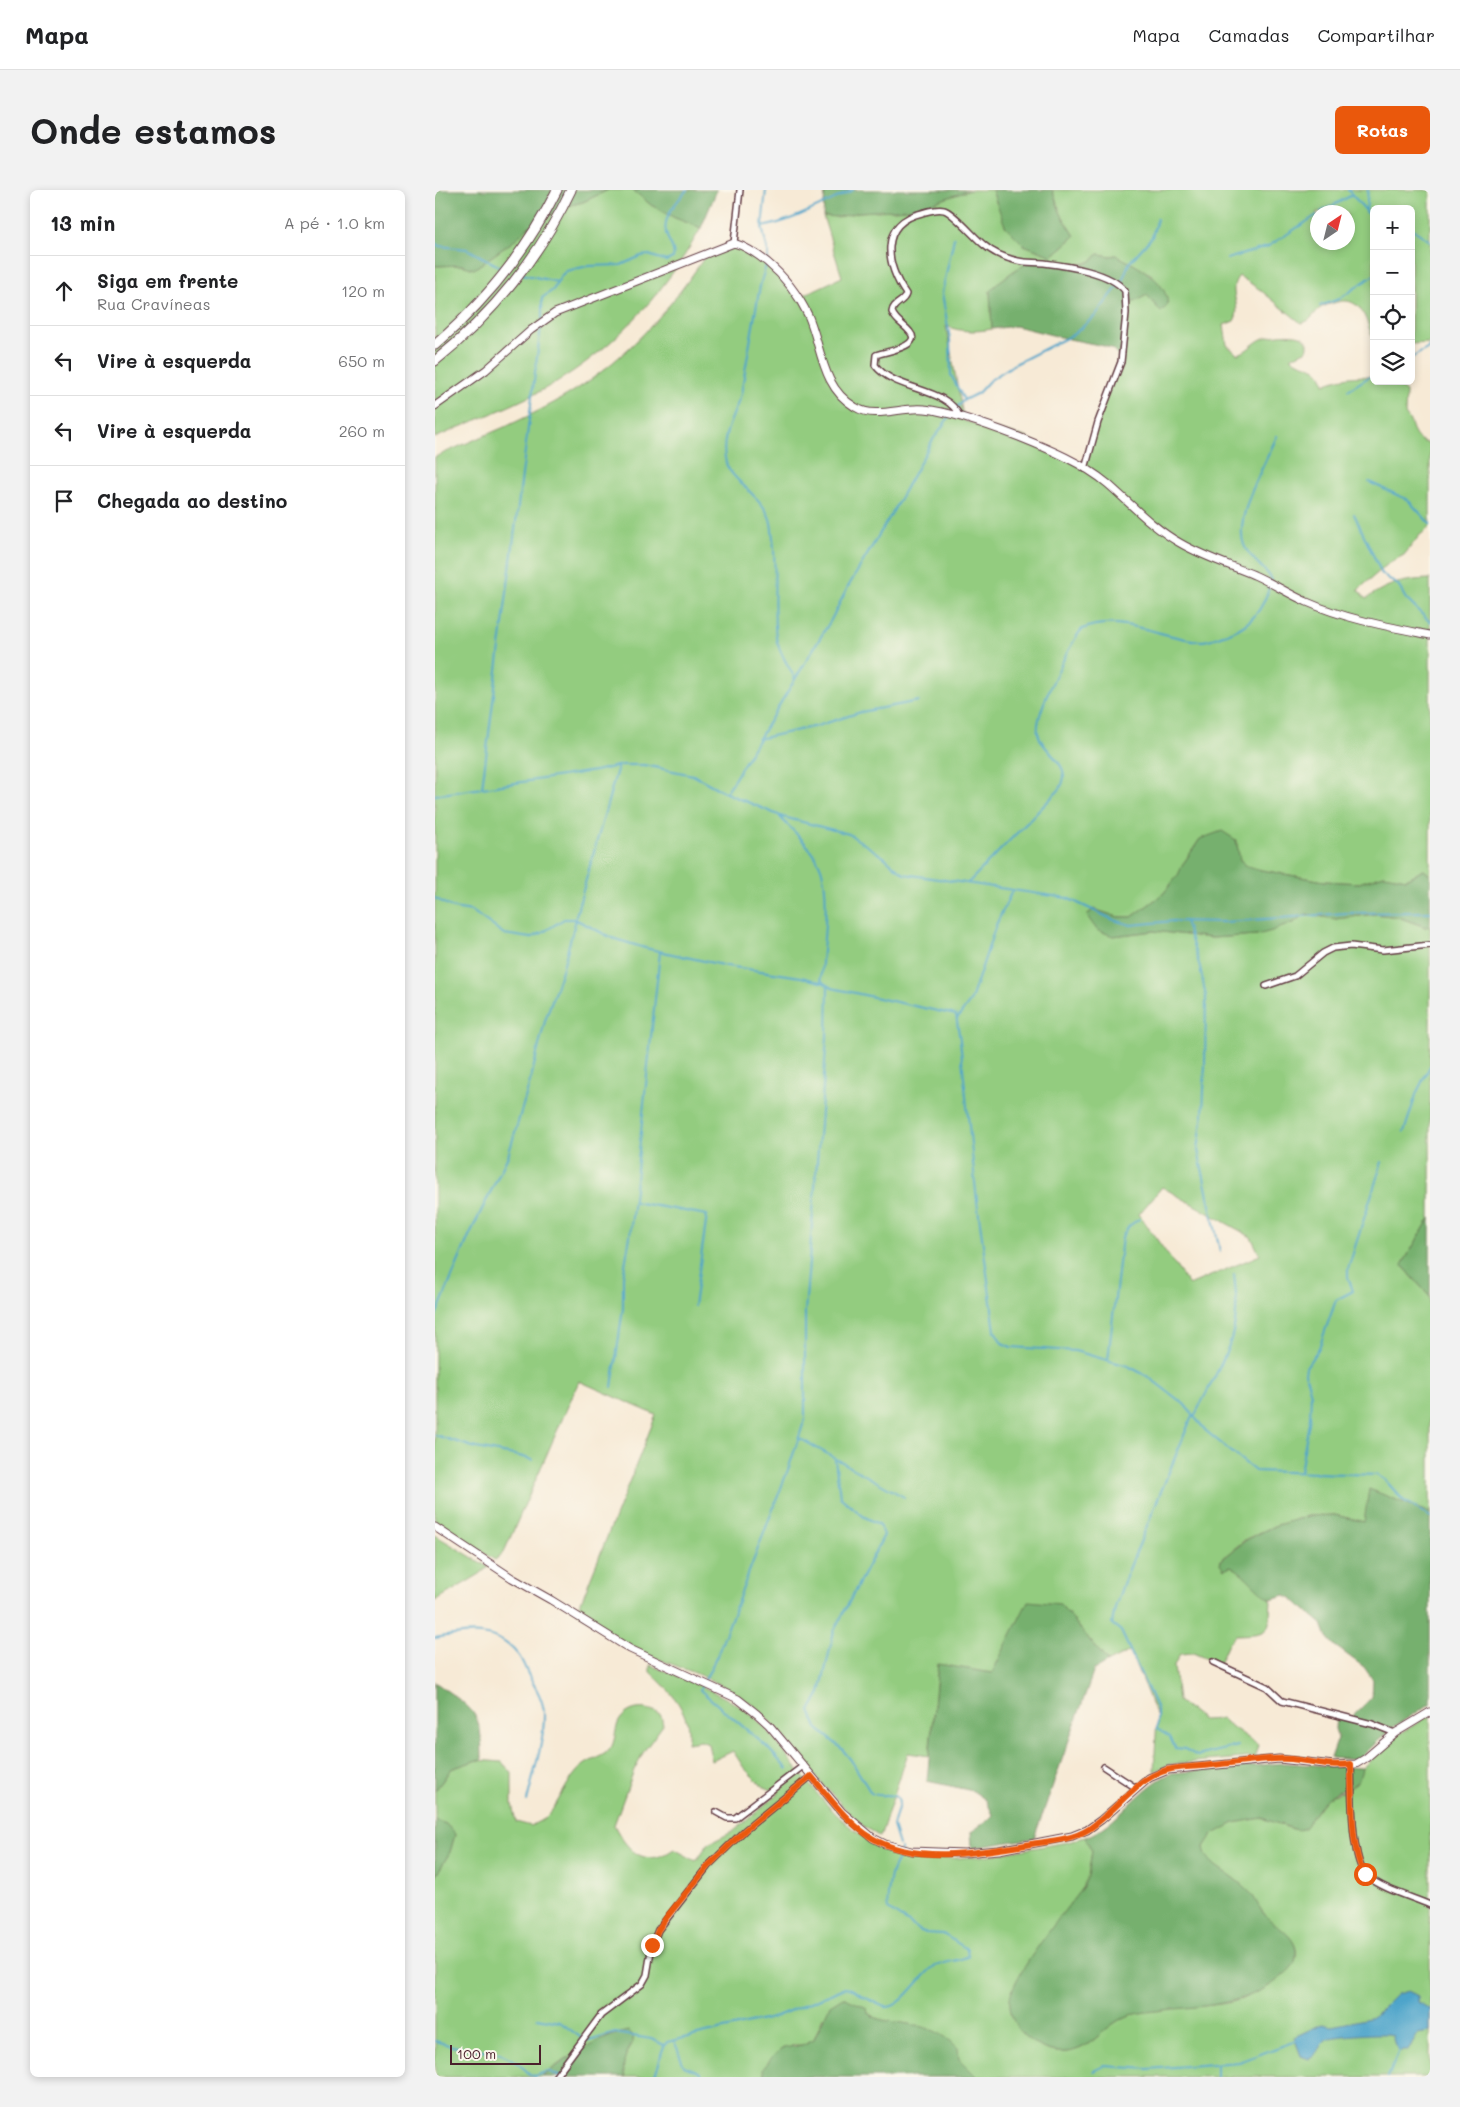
<!DOCTYPE html>
<html lang="pt">
<meta charset="utf-8">
<style>
body{margin:0;font-family:Mali,sans-serif;background:#f2f2f2;color:#202124}
.controls{position:absolute;right:15px;top:15px;display:grid;overflow:hidden;border-radius:8px;box-shadow:0 2px 8px #0003}
.controls button{width:45px;height:45px;display:grid;place-items:center;padding:0;border:0;border-bottom:1px solid #e0e0e0;background:#fff;color:#202124;font:25px sans-serif}
.compass{position:absolute;left:875px;top:15px;width:45px;height:45px;border-radius:50%;background:#fff;box-shadow:0 2px 8px #0003;rotate:35deg}
.scale{position:absolute;left:15px;bottom:12px;width:91px;box-sizing:border-box;padding-left:5px;border:2px solid #4a1f2b;border-top:0;font-size:14px;line-height:18px;white-space:nowrap;color:#4a1f2b;-webkit-text-stroke:4px #fbf7ec;paint-order:stroke}
.stop{position:absolute;width:15px;height:15px;margin:-11px;border:4px solid #ea580c;border-radius:50%;background:#fff}
.stop.end{background:#ea580c;border-color:#fff;box-shadow:0 1px 5px #0008}
.list{margin:0;padding:0;list-style:none}
h2{display:flex;justify-content:space-between;align-items:center;height:65px;margin:0;padding:0 20px;font-size:21px}
h2 small{font-size:16px;font-weight:400;color:#757577}
.list li{display:grid;grid-template-columns:32px 1fr auto;gap:15px;align-items:center;box-sizing:border-box;height:70px;padding:0 20px;border-top:1px solid #e0e0e0}
.list b{display:block;font-size:19px;white-space:nowrap}
.list p{margin:0;font-size:16px;white-space:nowrap;color:#757577}
.list em{font-size:16px;font-style:normal;color:#757577}
.icon{flex:none;width:28px;height:28px;fill:none;stroke:currentColor;stroke-width:2;stroke-linecap:round;stroke-linejoin:round}
.map{position:relative;flex:none;width:995px;height:1887px;overflow:hidden;border-radius:8px}
header{display:flex;align-items:center;gap:30px;box-sizing:border-box;height:70px;padding:0 25px;background:#fff;border-bottom:1px solid #e0e0e0}
header strong{font-size:24px}
nav{display:flex;gap:28px;margin-inline-start:auto;font-size:18px}
.intro{display:flex;align-items:center;justify-content:space-between;box-sizing:border-box;height:120px;padding:0 30px}
h1{margin:0;font-size:35px}
.button{padding:12px 22px;border-radius:8px;background:#ea580c;color:#fff;font-size:18px;font-weight:700}
main{display:flex;gap:30px;padding:0 30px}
aside{flex:1;background:#fff;border-radius:8px;box-shadow:0 2px 8px #0003}
.map>svg:first-child{display:block}
.green{fill:#93cc7f;stroke:#6e7655;fill-rule:evenodd}
.forest{fill:#76b06e;stroke:#60684c}
.water{fill:#4ea4ca;stroke:#4c627a}
.lines{fill:none;stroke-linecap:round;stroke-linejoin:round}
.stream{stroke:#4ea4ca;stroke-width:2}
.street-casing{stroke:#643d45;stroke-width:8}
.secondary-casing{stroke:#643d45;stroke-width:9}
.highway-casing{stroke:#643d45;stroke-width:11}
.street{stroke:#fff;stroke-width:5}
.secondary{stroke:#fff;stroke-width:7}
.highway{stroke:#fff;stroke-width:9}
.route{stroke:#ea580c;stroke-width:6}
</style>
<header>
<strong>Mapa</strong>
<nav><a>Mapa</a><a>Camadas</a><a>Compartilhar</a></nav>
</header>
<div class="intro"><h1>Onde estamos</h1><a class="button">Rotas</a></div>
<main>
<aside>
<h2>13 min<small>A pé · 1.0 km</small></h2>
<ul class="list">
<li><svg class="icon" aria-label="ahead" viewBox="0 0 24 24"><path d="M12 20V5M6 11l6-6 6 6"/></svg><div><b>Siga em frente</b><p>Rua Cravíneas</p></div><em>120 m</em></li>
<li><svg class="icon" aria-label="left" viewBox="0 0 24 24"><path d="M17 20v-9H6M10 6l-5 5 5 5"/></svg><div><b>Vire à esquerda</b></div><em>650 m</em></li>
<li><svg class="icon" aria-label="left" viewBox="0 0 24 24"><path d="M17 20v-9H6M10 6l-5 5 5 5"/></svg><div><b>Vire à esquerda</b></div><em>260 m</em></li>
<li><svg class="icon" aria-label="arrive" viewBox="0 0 24 24"><path d="M6 21V4h12l-3 4 3 4H6"/></svg><div><b>Chegada ao destino</b></div></li>
</ul>
</aside>
<div class="map">
<svg width="995" height="1887" viewBox="0 0 995 1887">
<rect width="100%" height="100%" fill="#fbf7ec"/>
<filter id="ink" filterUnits="userSpaceOnUse"><feTurbulence type="fractalNoise" baseFrequency=".02" numOctaves="2"/><feDisplacementMap in="SourceGraphic" scale="10" xChannelSelector="R" yChannelSelector="G"/><feConvolveMatrix kernelMatrix="1 2 1 2 8 2 1 2 1" color-interpolation-filters="sRGB"/></filter>
<filter id="wash" filterUnits="userSpaceOnUse"><feTurbulence type="fractalNoise" baseFrequency=".0096" numOctaves="4" result="noise"/><feDisplacementMap in="SourceGraphic" scale="20" xChannelSelector="R" yChannelSelector="G"/><feGaussianBlur stdDeviation="1.12" result="paint"/><feColorMatrix in="noise" values="0 0 0 0 0 0 0 0 0 0 0 0 0 0 0 0 0 1.4 0 .05"/><feComposite in="paint" operator="in"/></filter>
<g filter="url(#wash)">
<rect width="100%" height="100%" fill="#f7ead6"/>
<path class="green" d="M 173,0 L 198,0 L 216,15 L 240,28 L 266,38 C 226,109 171,168 98,205 C 66,221 32,233 0,248 L 0,76 L 27,75 L 39,79 L 80,50 L 92,38 L 129,17 L 148,12 Z
M 535,0 L 557,0 L 562,15 L 589,55 L 617,66 L 640,46 L 626,24 L 617,0 L 995,0 L 995,153 L 976,154 L 976,19 L 939,19 L 939,152 C 932,134 928,105 902,112 C 896,114 889,115 884,119 C 878,125 875,132 866,133 L 824,99 L 804,86 C 791,100 808,116 799,131 L 789,135 L 792,155 L 802,164 C 813,162 818,152 829,148 C 840,144 880,139 872,160 L 855,168 C 869,177 886,174 889,194 C 906,187 921,185 939,187 L 939,191 C 953,191 960,193 971,202 L 970,224 C 982,237 973,248 995,254 L 995,337 L 985,345 L 969,365 L 954,373 L 923,400 L 931,409 C 953,393 968,390 995,389 L 995,685 L 989,680 L 971,689 L 949,685 L 924,693 L 889,691 L 826,680 L 812,676 L 805,670 L 801,650 L 765,649 L 748,674 L 744,685 L 728,704 L 697,727 L 683,727 L 658,719 L 652,725 L 678,746 L 719,741 L 777,748 L 822,745 L 858,733 L 871,724 L 900,729 L 941,724 L 963,727 L 990,737 L 995,736 L 995,1028 L 967,1075 L 995,1107 L 995,1323 L 974,1316 L 929,1332 L 900,1325 L 873,1326 L 839,1336 L 811,1349 L 784,1371 C 796,1376 810,1382 819,1392 C 827,1401 825,1402 836,1409 C 834,1442 837,1444 801,1445 L 792,1455 L 784,1474 L 758,1463 L 745,1464 L 739,1476 L 743,1511 L 768,1530 L 786,1529 L 823,1555 L 820,1567 L 735,1574 L 719,1581 L 722,1527 L 695,1461 L 673,1472 L 625,1414 L 557,1483 L 503,1475 L 494,1566 L 473,1563 L 445,1647 L 428,1636 L 408,1616 L 371,1576 L 346,1543 L 321,1517 L 293,1498 L 260,1483 L 202,1461 L 142,1422 L 221,1225 L 144,1191 L 69,1362 L 60,1370 L 0,1334 L 0,267 C 35,251 73,237 107,219 C 177,184 228,130 271,65 C 281,63 295,57 305,58 C 320,60 352,95 364,107 L 407,87 L 388,26 L 404,27 L 424,22 L 474,19 L 494,14 ZM 882,22 L 912,22 L 912,52 L 882,52 ZM 663,64 L 675,66 L 681,65 L 717,85 L 712,105 L 695,114 L 689,155 L 664,215 L 650,279 L 591,247 L 529,231 L 511,136 C 525,142 541,142 557,139 L 555,101 C 566,89 592,69 609,69 C 628,69 649,83 663,64 ZM 727,997 L 816,1047 L 825,1065 L 754,1095 L 704,1024 Z
M 0,1345 L 53,1377 L 45,1384 L 0,1411 Z
M 215,1475 C 249,1489 284,1501 314,1523 C 334,1539 348,1561 363,1580 C 391,1616 428,1659 475,1666 C 527,1674 582,1660 633,1652 L 650,1647 L 657,1661 L 653,1686 L 647,1698 L 598,1765 L 577,1801 L 582,1838 C 595,1851 611,1864 631,1862 C 656,1860 667,1838 688,1828 C 720,1813 772,1821 807,1809 C 817,1805 827,1797 836,1792 C 845,1787 855,1782 859,1773 C 870,1751 842,1739 831,1726 C 821,1714 814,1701 802,1691 C 789,1680 757,1668 774,1648 C 781,1641 790,1635 800,1633 C 808,1631 821,1627 829,1629 C 843,1632 854,1641 868,1639 L 892,1607 L 911,1601 L 921,1593 L 927,1578 L 963,1545 L 995,1525 L 995,1887 L 542,1887 L 524,1869 L 461,1832 L 442,1830 L 432,1823 L 388,1827 L 379,1849 L 367,1855 L 358,1855 L 328,1879 L 330,1887 L 190,1887 C 186,1873 190,1866 197,1854 L 180,1843 L 125,1873 L 107,1887 L 0,1887 L 0,1687 L 15,1662 L 20,1645 L 11,1634 L 0,1630 L 0,1601 L 16,1579 L 42,1570 L 67,1572 L 77,1583 L 77,1614 L 81,1632 L 96,1636 C 100,1633 106,1631 110,1628 C 124,1616 131,1588 149,1575 C 157,1569 168,1567 175,1559 C 180,1553 180,1541 183,1533 C 192,1516 212,1515 226,1525 L 228,1535 L 209,1561 L 199,1580 L 179,1635 C 193,1662 210,1679 239,1659 L 261,1671 L 273,1654 L 299,1641 L 344,1603 L 327,1596 L 309,1578 L 298,1561 L 277,1571 L 273,1554 L 266,1551 L 252,1553 C 259,1525 234,1499 215,1482 Z"/>
<path class="forest" d="M 0,0 L 173,0 L 148,12 L 129,17 L 92,38 L 80,50 L 39,79 L 27,75 L 0,76 Z
M 198,0 L 282,0 L 266,38 L 240,28 L 216,15 Z
M 390,0 L 535,0 L 494,14 L 474,19 L 424,22 L 404,27 L 388,26 Z
M 557,0 L 617,0 L 626,24 L 640,46 L 617,66 L 589,55 L 570,36 Z
M 663,64 L 675,66 L 681,65 C 703,77 731,88 733,115 L 726,122 L 712,105 L 695,114 L 689,154 L 683,166 L 679,160 L 669,156 L 629,148 L 593,139 L 580,136 L 557,139 L 555,101 C 566,89 592,69 609,69 C 628,69 649,84 663,64 Z
M 787,641 L 801,650 L 805,670 L 812,676 L 826,680 L 889,691 L 924,693 L 949,685 L 971,689 L 989,680 L 995,685 L 995,736 L 991,737 L 963,727 L 941,724 L 900,729 L 871,724 L 858,733 L 837,741 L 822,745 L 777,748 L 719,741 L 678,746 L 662,740 L 652,726 L 658,719 L 683,727 L 697,727 L 728,704 L 743,685 L 748,674 L 765,649 Z
M 995,1028 L 995,1107 L 967,1075 Z
M 934,1299 L 995,1323 L 995,1514 L 957,1538 L 923,1570 L 896,1568 L 903,1548 L 900,1539 L 901,1523 L 916,1528 L 937,1507 L 938,1490 L 929,1477 L 900,1456 L 892,1447 L 887,1434 L 856,1408 L 850,1405 L 836,1409 C 820,1400 814,1386 796,1376 L 789,1379 L 784,1372 L 811,1350 L 839,1336 L 873,1326 L 900,1325 L 929,1332 Z
M 593,1411 L 625,1414 L 673,1472 L 659,1480 L 599,1648 L 537,1658 L 536,1642 L 552,1631 L 558,1625 L 551,1610 L 538,1601 L 492,1591 L 503,1474 L 557,1483 Z
M 0,1492 C 39,1521 47,1519 47,1571 L 42,1570 L 16,1579 L 0,1601 Z
M 849,1573 L 927,1578 C 923,1604 904,1596 890,1610 C 881,1619 877,1630 868,1639 L 861,1640 L 827,1628 L 799,1633 L 777,1645 L 769,1657 C 772,1675 789,1680 802,1691 C 807,1695 814,1701 818,1706 C 823,1714 826,1722 833,1728 C 844,1739 863,1747 861,1766 C 861,1776 851,1783 844,1789 C 811,1815 769,1816 729,1820 C 716,1822 700,1822 688,1828 C 667,1838 656,1860 631,1862 C 614,1864 591,1852 582,1837 C 577,1830 574,1816 575,1808 C 578,1785 631,1719 647,1698 L 653,1686 L 657,1661 L 650,1647 C 684,1635 703,1597 737,1583 Z
M 0,1630 L 11,1634 L 20,1644 L 15,1662 L 0,1687 Z
M 408,1807 L 432,1818 L 433,1823 C 444,1831 449,1830 462,1832 C 487,1836 505,1839 523,1858 L 524,1869 L 542,1887 L 330,1887 L 328,1879 L 338,1866 L 348,1858 L 367,1855 L 379,1849 L 395,1815 Z
M 193,1841 L 199,1846 C 195,1861 185,1870 190,1887 L 107,1887 C 130,1869 164,1847 193,1841 Z"/>
<path class="water" d="M 973,1801 L 983,1806 L 983,1812 L 995,1819 L 995,1842 L 983,1844 L 973,1861 L 965,1861 L 960,1856 L 957,1845 C 952,1842 897,1846 892,1849 C 883,1855 884,1865 874,1869 L 866,1866 L 859,1847 L 887,1834 L 897,1836 L 939,1827 L 962,1804 Z"/>
<g class="lines">
<path class="stream" d="M 331,0 L 327,37 L 333,62 L 333,71
M 913,0 L 939,30
M 886,22 L 917,5
M 931,22 L 933,0
M 327,37 C 359,31 388,14 418,0
M 976,38 L 995,51
M 519,48 L 507,103 L 515,149 L 516,185 L 529,210
M 0,53 L 4,56 L 32,59 L 69,79
M 792,69 L 832,57 L 882,25
M 331,75 L 325,96 L 306,204 C 299,227 284,247 291,273 C 295,289 328,307 335,329 C 337,335 337,342 338,348 C 342,381 337,416 341,447 C 343,462 354,476 360,489
M 87,84 L 122,92
M 885,116 L 904,109 L 939,85
M 107,129 L 107,108 L 118,100 L 126,86 L 131,81 L 153,76 L 186,75 L 206,66 L 214,65 L 231,71 L 238,68 C 240,61 236,55 233,49 C 224,30 240,14 252,0
M 976,168 L 992,159 L 995,155
M 913,200 L 939,184
M 520,219 L 529,210 L 543,203 L 554,191 L 578,175 L 639,144 L 660,126 L 687,91 L 694,73 L 717,47 L 722,29
M 934,292 L 973,310 L 995,334
M 919,324 L 947,384 L 963,395 L 971,409 L 995,432
M 837,390 C 833,380 815,370 809,355 C 798,327 831,273 842,246
M 323,549 L 382,536 L 426,522 L 484,511
M 47,598 L 106,136
M 291,603 L 396,430 L 413,397 L 457,323 L 497,251 L 514,227
M 0,605 L 160,581 L 187,575 L 209,575 L 258,585 L 291,603 L 348,627 L 414,644 L 449,667 L 469,684 L 632,708 L 679,730 L 696,735 L 738,731 L 790,732 L 911,723 L 995,722
M 345,627 C 359,642 379,659 386,678 C 396,707 387,758 386,789 L 388,792
M 533,693 L 624,600 C 641,574 608,565 603,543 C 599,523 634,457 646,440 C 681,422 730,449 766,451 C 775,451 784,446 792,444 C 817,435 828,419 835,395
M 0,708 L 18,718 L 37,721 L 69,744 L 95,748 L 107,743 L 129,729 L 140,729 L 177,748 L 210,758 L 292,776 L 366,787 L 389,793 L 397,798 L 521,825 L 525,850 L 542,1011 L 560,1141 L 567,1153 L 576,1157 L 640,1161 L 693,1176 L 712,1186 L 749,1214 L 771,1241 L 820,1281 L 942,1285 L 950,1290 L 968,1310 L 995,1327
M 140,729 L 183,576
M 750,731 L 765,777 L 771,807 L 770,876 L 768,924 L 763,960 L 785,1061
M 522,829 L 536,810 L 561,735 L 577,701
M 969,942 L 982,902 L 995,876
M 199,1012 L 272,1025 L 259,1116
M 0,1128 L 34,1046 L 73,966 L 96,888 L 110,831 L 128,777 L 141,729
M 673,1170 L 687,1047 L 694,1036 L 704,1029
M 177,1197 L 188,1118 L 188,1087 L 195,1046 L 225,762
M 757,1226 L 688,1394 L 680,1418 L 677,1434 L 686,1441 L 722,1519 L 722,1539 L 735,1547 L 740,1558 L 750,1559 L 762,1566 L 803,1556
M 759,1227 C 773,1198 792,1169 799,1138 C 803,1120 801,1102 799,1084
M 0,1245 L 41,1258 L 84,1266 L 98,1270
M 364,1248 L 469,1307
M 400,1269 L 405,1307 L 428,1326 L 445,1335 L 449,1345 L 399,1441 L 385,1503 L 375,1521 L 382,1538 L 407,1559 L 416,1570 L 436,1603 C 445,1608 454,1602 463,1608 L 464,1614 L 458,1636 L 464,1655
M 865,1282 L 875,1227 L 876,1204 L 870,1183 L 871,1177 L 884,1158 L 901,1110 L 918,1101 L 913,1087 L 913,1079 L 947,972
M 0,1448 C 31,1442 62,1437 84,1466 C 88,1472 91,1480 94,1486 C 101,1498 109,1511 109,1525 C 109,1553 98,1584 92,1611
M 269,1492 L 282,1466 L 354,1277 L 370,1229 L 370,1122 L 392,847 L 393,797
M 267,1496 L 265,1500 L 332,1557 L 352,1579
M 102,1828 L 125,1832 L 149,1850 L 154,1851 L 180,1843 L 216,1849 L 229,1855
M 239,1850 L 249,1876 L 264,1882 L 269,1887
M 0,1851 C 8,1853 15,1856 23,1857 C 58,1862 68,1858 96,1885 L 100,1886 L 113,1881 L 126,1887
M 781,1874 L 781,1887
M 659,1881 L 669,1876 L 713,1879 L 804,1872 L 863,1850
M 218,1887 C 227,1876 223,1862 232,1852 L 337,1828 L 410,1798 L 416,1799 C 426,1804 440,1815 451,1817 C 466,1819 485,1787 497,1778 C 508,1771 522,1772 533,1766 L 532,1759 L 508,1744 L 491,1743 L 484,1740 L 453,1719 C 451,1715 455,1687 457,1682 C 459,1674 466,1668 466,1659
M 953,1887 L 965,1858"/>
</g>
</g>
<g filter="url(#ink)">
<g class="lines">
<defs>
<path id="street" d="M 299,53 L 305,0
M 525,227 C 512,196 460,202 440,175 L 441,165 C 447,162 488,157 475,142 C 469,134 461,132 457,122 C 458,112 469,113 471,104 C 451,76 443,33 487,23 C 494,21 502,18 509,20 C 518,22 540,48 549,55 C 558,63 570,68 583,71 C 591,73 600,72 609,73 C 632,76 676,82 690,101 L 691,123 L 686,172 L 663,232 L 650,279
M 831,796 L 860,786 L 888,763 L 898,758 L 916,756 L 948,760 L 995,755
M 778,1472 L 832,1497 L 847,1511 L 937,1534 L 960,1543
M 916,1575 C 917,1598 915,1671 932,1686 C 947,1699 977,1707 995,1715
M 669,1577 L 701,1598
M 281,1622 L 292,1628 L 300,1628 L 368,1576
M 120,1887 L 166,1825 L 207,1794 L 212,1785 L 217,1755 L 223,1740 L 273,1676 L 310,1640 L 376,1586"/>
<path id="secondary" d="M 0,216 L 51,180 L 96,140 L 120,123 L 299,53 C 312,57 322,64 332,72 C 350,87 363,104 373,125 C 387,157 386,197 420,217 C 441,230 467,216 490,219 C 518,222 558,237 584,247 C 614,259 648,273 673,294 C 697,315 718,338 745,353 C 769,367 795,375 819,385 C 837,393 854,404 872,412 C 910,429 955,437 995,445
M 0,1337 L 77,1388 L 116,1410 L 195,1459 L 303,1509 L 322,1524 L 334,1535 L 407,1622 L 438,1648 L 450,1654 L 476,1661 L 529,1663 L 564,1660 L 637,1646 L 652,1640 L 666,1630 L 714,1588 L 733,1580 L 844,1569 L 899,1575 L 921,1574 L 931,1568 L 960,1543 L 995,1522"/>
<path id="highway" d="M 0,155 C 51,111 92,60 122,0
M 0,171 C 57,125 105,66 136,0"/>
</defs>
<use href="#street" class="street-casing"/>
<use href="#secondary" class="secondary-casing"/>
<use href="#highway" class="highway-casing"/>
<use href="#street" class="street"/>
<use href="#secondary" class="secondary"/>
<use href="#highway" class="highway"/>
</g>
</g>
<g class="lines" filter="url(#ink)">
<path class="route" d="M 217,1755 L 223,1740 L 231,1728 L 273,1676 L 310,1640 L 376,1586 C 395,1608 412,1633 437,1648 C 481,1675 548,1662 596,1654 C 615,1651 637,1650 654,1639 C 681,1621 700,1589 732,1580 C 746,1576 762,1577 777,1575 C 803,1573 830,1567 856,1569 C 876,1571 896,1577 916,1574 C 917,1602 915,1663 930,1684"/>
</g>
</svg>
<div class="controls">
<button>+</button>
<button>−</button>
<button><svg class="icon" aria-label="locate" viewBox="0 0 24 24"><circle cx="12" cy="12" r="6"/><path d="M12 2v4M12 18v4M2 12h4M18 12h4"/></svg></button>
<button><svg class="icon" aria-label="layers" viewBox="0 0 24 24"><path d="M12 4l9 5-9 5-9-5zM3 14l9 5 9-5"/></svg></button>
</div>
<svg class="compass" viewBox="-18 -18 36 36"><path d="M0-13l5 13h-10z" fill="#e53935"/><path d="M0 13l5-13h-10z" fill="#757577"/></svg>
<div class="scale">100 m</div>
<div class="stop" style="left:930px;top:1684px"></div>
<div class="stop end" style="left:217px;top:1755px"></div>
</div>
</main>
